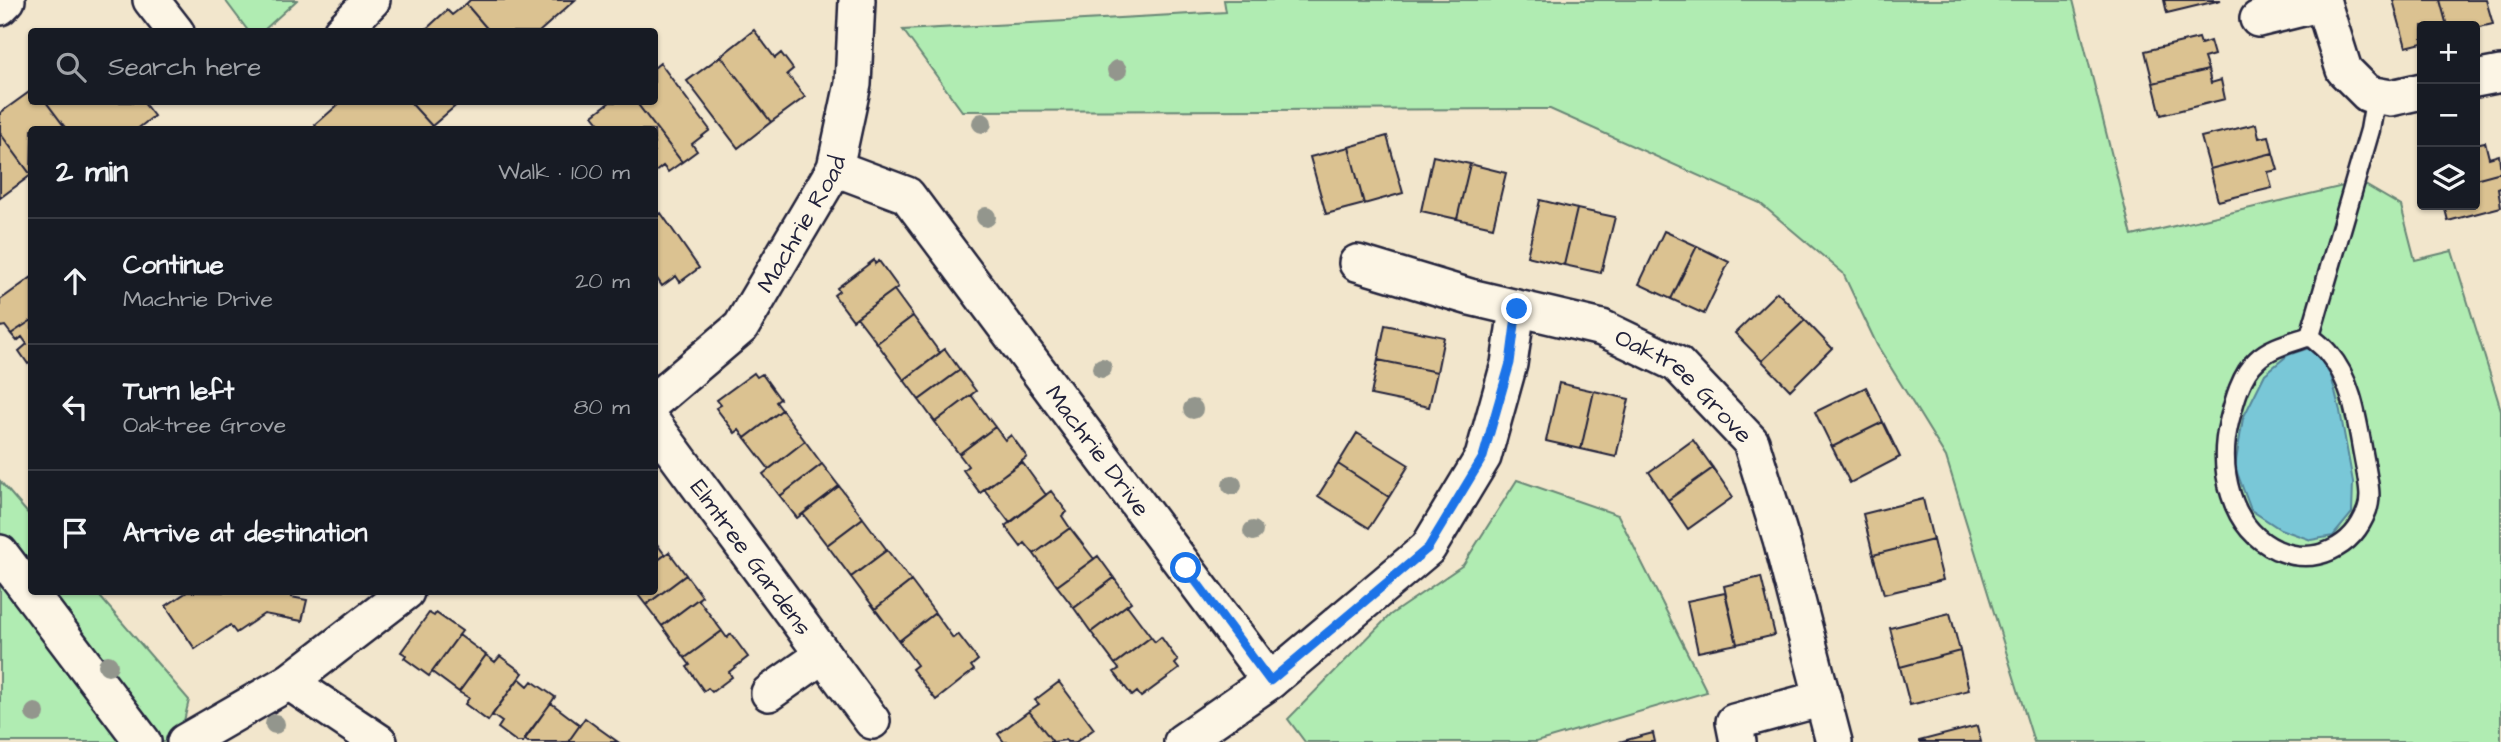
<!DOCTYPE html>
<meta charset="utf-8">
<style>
body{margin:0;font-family:"Architects Daughter",sans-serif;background:#20242c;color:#f1f3f6}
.controls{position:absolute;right:21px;top:21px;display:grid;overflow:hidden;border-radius:7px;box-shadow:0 2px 5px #0004}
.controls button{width:63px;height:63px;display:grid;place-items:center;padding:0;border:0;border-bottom:2px solid #363941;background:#171b24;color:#f1f3f6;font:35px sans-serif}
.stop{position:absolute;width:21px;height:21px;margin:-16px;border:5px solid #1a73e8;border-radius:50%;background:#fff}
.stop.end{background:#1a73e8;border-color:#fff;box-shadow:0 2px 7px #0008}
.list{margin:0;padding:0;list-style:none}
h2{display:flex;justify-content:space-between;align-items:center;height:91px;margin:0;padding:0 28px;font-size:30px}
h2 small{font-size:23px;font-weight:400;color:#9ea1a6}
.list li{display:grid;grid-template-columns:46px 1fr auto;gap:21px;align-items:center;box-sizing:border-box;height:126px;padding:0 28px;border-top:2px solid #363941}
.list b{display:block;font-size:26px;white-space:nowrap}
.list p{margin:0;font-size:23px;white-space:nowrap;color:#9ea1a6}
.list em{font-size:23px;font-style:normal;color:#9ea1a6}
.icon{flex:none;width:38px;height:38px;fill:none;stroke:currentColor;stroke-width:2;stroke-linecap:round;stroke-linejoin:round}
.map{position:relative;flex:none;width:2501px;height:742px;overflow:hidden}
.search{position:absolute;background:#171b24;box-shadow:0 2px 5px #0004;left:28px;top:28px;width:630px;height:77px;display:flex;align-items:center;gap:18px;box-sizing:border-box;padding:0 24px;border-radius:7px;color:#9ea1a6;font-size:26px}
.panel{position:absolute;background:#171b24;box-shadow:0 2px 5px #0004;left:28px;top:126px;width:630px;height:469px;border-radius:7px}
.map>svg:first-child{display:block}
.green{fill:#b0ecb2;stroke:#698776;stroke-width:2}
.water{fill:#79c7d7;stroke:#568599;stroke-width:2}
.building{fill:#dbc291;stroke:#22223b;stroke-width:2}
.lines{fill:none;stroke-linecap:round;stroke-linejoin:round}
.lane-casing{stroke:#22223b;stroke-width:23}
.street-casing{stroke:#22223b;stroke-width:40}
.lane{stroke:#fcf5e5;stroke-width:18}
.street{stroke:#fcf5e5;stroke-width:35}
.tree{fill:#93968d}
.route{stroke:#1a73e8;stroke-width:9}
.labels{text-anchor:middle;stroke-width:6;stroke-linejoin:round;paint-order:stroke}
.street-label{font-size:24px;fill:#22223b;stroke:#fcf5e5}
</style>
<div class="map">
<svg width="2501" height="742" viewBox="0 0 2501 742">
<rect width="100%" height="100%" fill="#f2e6cc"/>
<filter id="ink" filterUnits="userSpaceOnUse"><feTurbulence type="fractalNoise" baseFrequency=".0143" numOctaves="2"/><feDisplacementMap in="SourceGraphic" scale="14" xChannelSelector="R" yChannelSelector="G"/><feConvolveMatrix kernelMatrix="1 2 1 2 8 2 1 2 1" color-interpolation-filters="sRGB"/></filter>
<g filter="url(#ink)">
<path class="green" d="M 225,0 L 297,0 L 263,31 L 249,32 Z
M 1224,0 L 2073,0 L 2132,236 L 2360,182 L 2401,206 L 2415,260 L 2452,251 L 2501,410 L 2501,742 L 2034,742 L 1946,457 L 1877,345 L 1843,273 L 1760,203 L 1550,109 L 962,111 L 903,30 L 1226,12 Z
M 1517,480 L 1618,515 L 1707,692 L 1536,742 L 1305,742 L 1288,719 L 1390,615 L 1463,565 Z
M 0,481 L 31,517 L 32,592 L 96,592 L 189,700 L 179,742 L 0,742 Z"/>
<path class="water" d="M 2312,347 L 2331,376 L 2340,411 L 2353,482 L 2352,513 L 2333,536 L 2311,540 L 2280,529 L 2251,510 L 2235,467 L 2243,418 L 2265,374 L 2288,355 Z"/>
<path class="building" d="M 470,0 L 575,0 L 539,32 L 490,32 L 466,4 Z
M 2164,0 L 2221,0 L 2167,13 Z
M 2393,0 L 2440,0 L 2447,26 L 2422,26 L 2422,43 L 2406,47 Z
M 2440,0 L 2486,0 L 2493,24 L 2475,28 L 2475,26 L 2447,26 Z
M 466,4 L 490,32 L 423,32 L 447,10 L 452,15 Z
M 754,30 L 775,58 L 781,53 L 793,69 L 787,74 L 805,97 L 771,122 L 721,56 Z
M 2199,38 L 2201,44 L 2210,41 L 2214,55 L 2204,58 L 2208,70 L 2153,83 L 2145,51 Z
M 721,56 L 771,122 L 738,148 L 687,81 Z
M 660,63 L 710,130 L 692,144 L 697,151 L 682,162 L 636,102 L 654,102 L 654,68 Z
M 2208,70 L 2211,83 L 2221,80 L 2225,99 L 2161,115 L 2153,83 Z
M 32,90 L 32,102 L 46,102 L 67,130 L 32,130 L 31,175 L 0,133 L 0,113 Z
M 46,102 L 143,102 L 154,116 L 136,130 L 67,130 Z
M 341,102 L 410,102 L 432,126 L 428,130 L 319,130 L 315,125 Z
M 410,102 L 460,102 L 432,126 Z
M 610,102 L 636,102 L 682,162 L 668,172 L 663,166 L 654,173 L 654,130 L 605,130 L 593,115 Z
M 2256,124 L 2259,138 L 2269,136 L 2273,153 L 2210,169 L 2201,137 Z
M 0,133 L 31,175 L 0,198 Z
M 1387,136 L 1403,193 L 1364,204 L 1349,147 Z
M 2485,142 L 2489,158 L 2499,155 L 2501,172 L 2475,179 L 2475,144 Z
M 1349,147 L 1364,204 L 1326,214 L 1310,157 Z
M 2273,153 L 2278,170 L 2268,172 L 2272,188 L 2218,201 L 2210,169 Z
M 1433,156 L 1470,164 L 1457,219 L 1421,211 Z
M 1470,164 L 1506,173 L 1493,227 L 1457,219 Z
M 2501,172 L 2501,188 L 2498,189 L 2501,207 L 2448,221 L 2444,205 L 2475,205 L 2475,179 Z
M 1540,200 L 1577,209 L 1564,265 L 1527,256 Z
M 1577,209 L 1615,217 L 1601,273 L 1564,265 Z
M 661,213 L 699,268 L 680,282 L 676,276 L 662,286 L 654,274 L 654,217 Z
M 1664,231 L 1697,246 L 1671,299 L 1639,284 Z
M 1697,246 L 1729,262 L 1704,314 L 1671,299 Z
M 874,260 L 875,264 L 879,261 L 898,287 L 853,320 L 834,295 L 839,291 L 837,288 Z
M 32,277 L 32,320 L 11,334 L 5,326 L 0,327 L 0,300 Z
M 894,290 L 913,316 L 877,343 L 857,317 Z
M 1777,292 L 1805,320 L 1762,361 L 1735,333 Z
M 913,316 L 940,353 L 904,380 L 877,343 Z
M 32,320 L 32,362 L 28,364 L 19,351 L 27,344 L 22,337 L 17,341 L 11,334 Z
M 1805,320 L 1832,348 L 1790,390 L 1762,361 Z
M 1385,325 L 1444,337 L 1437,372 L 1378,360 Z
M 945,349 L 960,370 L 919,400 L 904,380 Z
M 1378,360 L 1437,372 L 1429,407 L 1371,395 Z
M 960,370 L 976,391 L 935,422 L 919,400 Z
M 754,373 L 757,377 L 762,374 L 780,399 L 776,402 L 782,410 L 745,438 L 739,430 L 735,433 L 716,408 L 721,405 L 717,400 Z
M 1559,383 L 1594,391 L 1581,449 L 1546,441 Z
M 1866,387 L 1883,422 L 1832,447 L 1815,412 Z
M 1594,391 L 1629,399 L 1616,457 L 1581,449 Z
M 971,395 L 995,427 L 959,454 L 935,422 Z
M 782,410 L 805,441 L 769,469 L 745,438 Z
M 1883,422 L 1900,457 L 1850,483 L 1832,447 Z
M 995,427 L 1005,440 L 1011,435 L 1027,457 L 980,493 L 963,470 L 968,466 L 959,454 Z
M 1357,433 L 1409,465 L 1389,497 L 1338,464 Z
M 1693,440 L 1713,468 L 1668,500 L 1649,472 Z
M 805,441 L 822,464 L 780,496 L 763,474 Z
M 1022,462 L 1046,495 L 1010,523 L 984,489 Z
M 822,464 L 839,486 L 797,518 L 780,496 Z
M 1338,464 L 1389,497 L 1369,528 L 1318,496 Z
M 1713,468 L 1733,497 L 1688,529 L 1668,500 Z
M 839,486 L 863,518 L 827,545 L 803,514 Z
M 1051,491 L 1067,512 L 1062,516 L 1070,528 L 1034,554 L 1025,543 L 1021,547 L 1005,526 Z
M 1923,499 L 1933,540 L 1873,555 L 1863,514 Z
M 863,518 L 887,550 L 851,577 L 827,545 Z
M 1070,528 L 1094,559 L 1057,586 L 1034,554 Z
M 654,540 L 665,555 L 654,563 Z
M 1933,540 L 1943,580 L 1884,594 L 1873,555 Z
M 887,550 L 911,581 L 875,609 L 851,577 Z
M 669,552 L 686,575 L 646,605 L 636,592 L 654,592 L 654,563 Z
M 1098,556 L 1114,578 L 1074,608 L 1057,586 Z
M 686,575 L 702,596 L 662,626 L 646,605 Z
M 1761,577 L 1775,635 L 1737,644 L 1724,586 Z
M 1114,578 L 1131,602 L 1091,632 L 1074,608 Z
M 911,581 L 935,613 L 899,641 L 875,609 Z
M 187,592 L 292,592 L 291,597 L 307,600 L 302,621 L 264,614 L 236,633 L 230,625 L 195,649 L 166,606 Z
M 1725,593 L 1737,644 L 1698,652 L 1687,601 Z
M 698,599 L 722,631 L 685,658 L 662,626 Z
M 1127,605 L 1151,637 L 1115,664 L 1091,632 Z
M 429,613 L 434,616 L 436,613 L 462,631 L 429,676 L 404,658 L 406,655 L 401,652 Z
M 935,613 L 953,638 L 958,634 L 978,660 L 971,666 L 974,670 L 936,700 L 912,669 L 917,665 L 899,641 Z
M 1950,613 L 1960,651 L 1900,667 L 1890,628 Z
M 722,631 L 727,638 L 731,634 L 748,657 L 729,672 L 732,677 L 712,692 L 708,688 L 704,691 L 687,667 L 690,665 L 685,658 Z
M 459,635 L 486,655 L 459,692 L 432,672 Z
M 1151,637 L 1155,642 L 1161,637 L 1178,661 L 1175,664 L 1179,669 L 1141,697 L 1137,692 L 1132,696 L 1114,672 L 1119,669 L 1115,664 Z
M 1960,651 L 1969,690 L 1910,705 L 1900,667 Z
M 486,655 L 495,662 L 500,656 L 523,673 L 488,721 L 465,704 L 469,698 L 459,692 Z
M 519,678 L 528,686 L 532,681 L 555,697 L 523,742 L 517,742 L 498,728 L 502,722 L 492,715 Z
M 1059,682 L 1094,729 L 1076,742 L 1067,742 L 1066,740 L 1053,742 L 1029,711 L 1039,704 L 1035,700 Z
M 551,703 L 580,725 L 568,742 L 528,742 L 524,739 Z
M 1029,711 L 1053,742 L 1004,742 L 998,734 Z
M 585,718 L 597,727 L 618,742 L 568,742 Z
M 1977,726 L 1981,742 L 1919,742 L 1919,741 Z
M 1653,733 L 1655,742 L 1619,742 Z"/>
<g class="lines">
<defs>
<path id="lane" d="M 2310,336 C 2293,342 2270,347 2257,360 C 2241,374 2234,402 2229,422 C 2218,467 2229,528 2277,550 C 2315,566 2353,548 2367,510 C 2372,497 2368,482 2366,469 C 2358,431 2355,384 2329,354 C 2324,347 2316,342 2310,336 L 2370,130 L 2376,95"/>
<g id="street">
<path d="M 151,0 L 176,32"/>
<path d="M 2322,0 L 2344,70 L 2368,94 L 2391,98 L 2422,91"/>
<path d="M 0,7 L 7,0"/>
<path d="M 2258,19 L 2323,3"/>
<path d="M 341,32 L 372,0"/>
<path d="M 2475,79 L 2501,74"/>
<path id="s1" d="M 835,168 L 907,195 L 1270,681 L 1182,742"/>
<path id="s2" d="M 1357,263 L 1470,297 L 1602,328 L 1677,364 L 1751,442 L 1781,539 L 1834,742"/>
<path id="s3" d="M 654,401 L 741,327 L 835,168 L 853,84 L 857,0"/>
<path id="s4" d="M 654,425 L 872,721"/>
<path d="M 0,553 L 143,742"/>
<path d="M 1270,681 L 1428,548 L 1483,457 L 1509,364 L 1517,309"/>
<path d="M 289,682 L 379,742"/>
<path d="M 769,693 L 823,655"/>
<path d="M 185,742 L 289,682 L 406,592"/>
<path d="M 1738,742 L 1734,722 L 1823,698"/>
</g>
</defs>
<use href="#lane" class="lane-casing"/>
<use href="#street" class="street-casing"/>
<use href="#lane" class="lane"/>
<use href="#street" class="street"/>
</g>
<g class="tree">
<circle cx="1117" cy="70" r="10"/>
<circle cx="982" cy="123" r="10"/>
<circle cx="986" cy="217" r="10"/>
<circle cx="1102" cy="368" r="10"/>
<circle cx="1193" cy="409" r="10"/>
<circle cx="1232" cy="485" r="10"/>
<circle cx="1253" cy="531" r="10"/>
<circle cx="108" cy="665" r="10"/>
<circle cx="35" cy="713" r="10"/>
<circle cx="275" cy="724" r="10"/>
</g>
</g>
<g class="lines" filter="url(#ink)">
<path class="route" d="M 1186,568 L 1270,681 L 1428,548 L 1483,457 L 1510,363 L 1517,309"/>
</g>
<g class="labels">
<g class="street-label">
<text dy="8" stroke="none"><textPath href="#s3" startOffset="234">Machrie Road</textPath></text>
<text dy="8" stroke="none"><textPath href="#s2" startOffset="355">Oaktree Grove</textPath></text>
<text dy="8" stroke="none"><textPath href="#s1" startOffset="396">Machrie Drive</textPath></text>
<text dy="8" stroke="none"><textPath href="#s4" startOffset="164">Elmtree Gardens</textPath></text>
</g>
</g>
</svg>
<div class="controls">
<button>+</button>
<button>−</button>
<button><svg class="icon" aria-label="layers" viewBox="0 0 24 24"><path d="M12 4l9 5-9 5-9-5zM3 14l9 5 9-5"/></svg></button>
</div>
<div class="stop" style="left:1186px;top:568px"></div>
<div class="stop end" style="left:1517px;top:309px"></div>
<div class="search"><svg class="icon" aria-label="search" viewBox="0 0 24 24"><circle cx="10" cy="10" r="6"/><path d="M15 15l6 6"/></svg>Search here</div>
<section class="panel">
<h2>2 min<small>Walk · 100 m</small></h2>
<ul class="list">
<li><svg class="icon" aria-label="ahead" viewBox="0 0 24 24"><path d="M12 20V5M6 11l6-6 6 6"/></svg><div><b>Continue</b><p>Machrie Drive</p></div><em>20 m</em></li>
<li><svg class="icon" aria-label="left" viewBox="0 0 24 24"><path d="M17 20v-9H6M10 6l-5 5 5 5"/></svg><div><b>Turn left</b><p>Oaktree Grove</p></div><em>80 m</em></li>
<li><svg class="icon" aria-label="arrive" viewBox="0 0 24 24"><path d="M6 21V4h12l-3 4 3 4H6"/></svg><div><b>Arrive at destination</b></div></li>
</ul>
</section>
</div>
